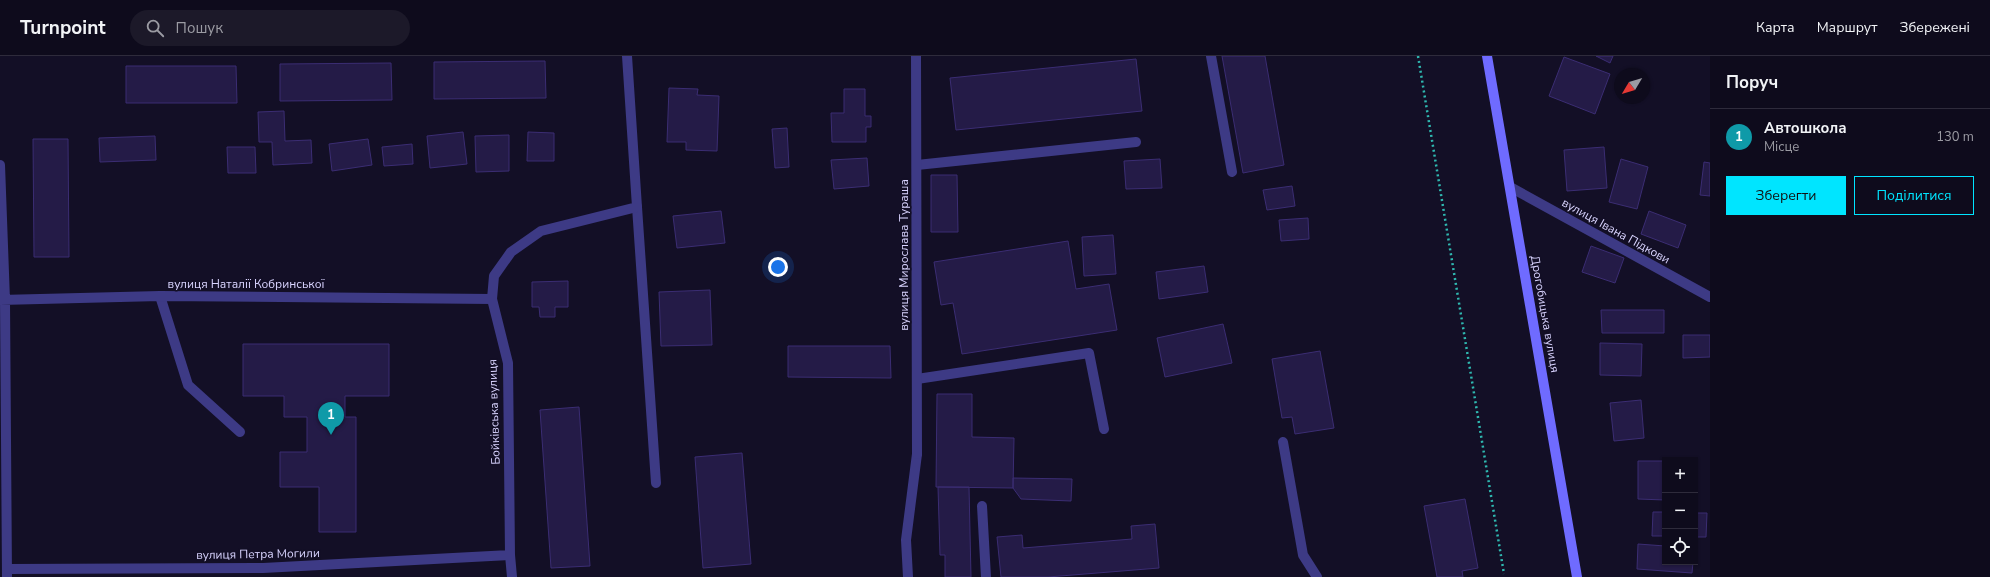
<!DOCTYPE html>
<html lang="uk">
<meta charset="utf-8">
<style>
body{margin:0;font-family:"Nunito Sans",sans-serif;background:#1c1929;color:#f1f3f6}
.controls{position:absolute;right:12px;bottom:12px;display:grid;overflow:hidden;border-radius:0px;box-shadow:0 1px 3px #0004}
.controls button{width:36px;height:36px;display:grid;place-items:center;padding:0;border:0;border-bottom:1px solid #2e2b3b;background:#0e0b1c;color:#f1f3f6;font:20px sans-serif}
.compass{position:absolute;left:1614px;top:12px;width:36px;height:36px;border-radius:50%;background:#0e0b1c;box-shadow:0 1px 3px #0004;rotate:232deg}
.you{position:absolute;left:778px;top:211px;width:14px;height:14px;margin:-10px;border:3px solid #fff;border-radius:50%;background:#1a73e8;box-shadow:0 0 0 6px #1a73e833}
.badge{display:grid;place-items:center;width:26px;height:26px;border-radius:50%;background:#00e5ff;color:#fff;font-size:13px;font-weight:700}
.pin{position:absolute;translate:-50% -33px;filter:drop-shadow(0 1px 2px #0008)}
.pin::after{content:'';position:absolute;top:21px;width:14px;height:12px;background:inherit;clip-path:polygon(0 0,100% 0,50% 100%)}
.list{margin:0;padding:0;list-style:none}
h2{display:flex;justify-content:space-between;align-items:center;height:52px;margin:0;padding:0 16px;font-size:17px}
h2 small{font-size:13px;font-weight:400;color:#9b9ba3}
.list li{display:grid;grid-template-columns:26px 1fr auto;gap:12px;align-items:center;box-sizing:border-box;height:56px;padding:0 16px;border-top:1px solid #2e2b3b}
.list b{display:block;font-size:15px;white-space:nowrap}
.list p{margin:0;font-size:13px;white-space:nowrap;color:#9b9ba3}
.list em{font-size:13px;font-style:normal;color:#9b9ba3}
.actions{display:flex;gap:8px;padding:12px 16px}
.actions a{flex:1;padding:9px 0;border:1px solid #00e5ff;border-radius:0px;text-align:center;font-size:14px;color:#00e5ff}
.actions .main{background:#00e5ff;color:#111}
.icon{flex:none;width:22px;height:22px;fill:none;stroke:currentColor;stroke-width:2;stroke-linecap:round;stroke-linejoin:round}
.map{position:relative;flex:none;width:1710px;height:521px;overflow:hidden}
header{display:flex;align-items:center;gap:24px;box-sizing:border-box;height:56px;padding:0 20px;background:#0e0b1c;border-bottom:1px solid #2e2b3b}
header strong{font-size:19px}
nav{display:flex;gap:22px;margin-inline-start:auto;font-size:14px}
.search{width:280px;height:36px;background:#1c1929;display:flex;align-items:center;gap:10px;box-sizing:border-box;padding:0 14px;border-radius:22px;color:#9b9ba3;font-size:15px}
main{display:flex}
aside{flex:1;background:#0e0b1c}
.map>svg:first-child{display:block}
.building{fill:#241b47;stroke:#3b2d73}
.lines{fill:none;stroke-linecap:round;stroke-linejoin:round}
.path{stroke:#2fb8b0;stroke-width:2.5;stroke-dasharray:2 3;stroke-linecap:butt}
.lane{stroke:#3d3a85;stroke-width:10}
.street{stroke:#3d3a85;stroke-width:10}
.secondary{stroke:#6f6bff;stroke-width:10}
.labels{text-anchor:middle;stroke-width:3;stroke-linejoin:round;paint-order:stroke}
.street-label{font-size:12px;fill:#d9d4ff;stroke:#130f26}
</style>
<header>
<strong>Turnpoint</strong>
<div class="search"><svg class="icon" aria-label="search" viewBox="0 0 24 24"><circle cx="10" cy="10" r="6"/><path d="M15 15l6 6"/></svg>Пошук</div>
<nav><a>Карта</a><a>Маршрут</a><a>Збережені</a></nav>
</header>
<main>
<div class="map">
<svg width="1710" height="521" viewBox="0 0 1710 521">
<rect width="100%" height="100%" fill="#130f26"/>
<path class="building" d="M 1222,0 L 1265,0 L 1284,109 L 1243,117 Z
M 1596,0 L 1613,0 L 1610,7 Z
M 1564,1 L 1610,18 L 1595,58 L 1549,40 Z
M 1136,3 L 1142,55 L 956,74 L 950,22 Z
M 545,5 L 546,42 L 434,43 L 434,6 Z
M 391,7 L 392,44 L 280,45 L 280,8 Z
M 126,10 L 236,10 L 237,47 L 126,47 Z
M 669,32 L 698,33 L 697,39 L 719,40 L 717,95 L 686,94 L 686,86 L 667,86 Z
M 844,33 L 865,33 L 865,60 L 871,60 L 871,71 L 866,71 L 866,86 L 832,86 L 831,57 L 844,57 Z
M 284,55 L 285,85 L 311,84 L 312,107 L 273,109 L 272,86 L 259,86 L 258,56 Z
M 787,72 L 789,111 L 775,112 L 772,73 Z
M 463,76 L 467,108 L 430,112 L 427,80 Z
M 528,76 L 554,77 L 554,105 L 527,105 Z
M 509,79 L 509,115 L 476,116 L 475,80 Z
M 155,80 L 156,104 L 100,106 L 99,82 Z
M 33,83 L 68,83 L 69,201 L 34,201 Z
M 368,83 L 372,109 L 332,115 L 329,88 Z
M 412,88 L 413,108 L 384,110 L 382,91 Z
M 227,91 L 255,91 L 256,117 L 228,117 Z
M 1604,91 L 1607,132 L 1567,135 L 1564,94 Z
M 867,102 L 869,130 L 834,133 L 831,104 Z
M 1160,103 L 1162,132 L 1126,133 L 1124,105 Z
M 1621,103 L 1648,111 L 1637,153 L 1609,146 Z
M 1704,106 L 1710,107 L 1710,140 L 1700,139 Z
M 931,119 L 957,119 L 958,176 L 931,176 Z
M 1292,130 L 1295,150 L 1267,154 L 1263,134 Z
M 721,155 L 725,187 L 677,192 L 673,160 Z
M 1649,155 L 1686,169 L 1678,192 L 1641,178 Z
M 1308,162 L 1309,183 L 1281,185 L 1279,164 Z
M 1113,179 L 1116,218 L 1084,220 L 1082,181 Z
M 1068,185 L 1076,233 L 1109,228 L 1117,274 L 962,298 L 953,247 L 941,249 L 934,206 Z
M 1591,190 L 1624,202 L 1615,227 L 1582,216 Z
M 1204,210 L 1208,236 L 1159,243 L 1156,216 Z
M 568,225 L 568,251 L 555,251 L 555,261 L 540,261 L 539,251 L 532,251 L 532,226 Z
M 710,234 L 712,289 L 661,290 L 659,236 Z
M 1601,254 L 1664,254 L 1664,277 L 1602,277 Z
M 1223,268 L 1232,307 L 1165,321 L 1157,282 Z
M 1683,279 L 1710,279 L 1710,301 L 1683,302 Z
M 1600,287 L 1642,288 L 1641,320 L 1600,319 Z
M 243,288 L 389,288 L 389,340 L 345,340 L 345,361 L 356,361 L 356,476 L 319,476 L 319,431 L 280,431 L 280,396 L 307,396 L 307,361 L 284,361 L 284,340 L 243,340 Z
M 788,290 L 890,290 L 891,322 L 788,321 Z
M 1320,295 L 1334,372 L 1295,378 L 1292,361 L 1282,362 L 1272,303 Z
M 937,338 L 972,338 L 972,381 L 1014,382 L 1013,432 L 936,431 Z
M 1641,344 L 1644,382 L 1614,385 L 1610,347 Z
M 579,351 L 590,510 L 551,512 L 540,354 Z
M 742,397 L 751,508 L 703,512 L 695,401 Z
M 1638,405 L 1665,405 L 1665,444 L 1638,443 Z
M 1013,422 L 1072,423 L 1071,445 L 1021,443 L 1013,432 Z
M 938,431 L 969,431 L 971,521 L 945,521 L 945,499 L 940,499 Z
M 1465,443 L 1478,512 L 1462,515 L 1463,521 L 1437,521 L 1424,450 Z
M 1653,456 L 1665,456 L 1665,480 L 1652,480 Z
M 1695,457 L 1707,457 L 1706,481 L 1695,481 Z
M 1155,468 L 1159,512 L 1048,521 L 1001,521 L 997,481 L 1022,479 L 1023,492 L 1132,483 L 1131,470 Z
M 1638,488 L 1665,490 L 1665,506 L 1693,506 L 1692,517 L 1637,513 Z"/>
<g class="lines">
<path class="path" d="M 1418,0 L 1504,518"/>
<path class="lane" d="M 1211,0 L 1232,116
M 917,109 L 1136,86
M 637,151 L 656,427
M 160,240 L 188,329 L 240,376
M 917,323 L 1089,297 L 1104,373
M 1283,386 L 1303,499 L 1317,521
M 982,450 L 986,521
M 908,521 L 906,484 L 917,398"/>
<path class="street" d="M 916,0 L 917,398
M 0,109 L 5,244 L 7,521
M 1510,131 L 1710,241
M 0,244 L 160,240 L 492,243
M 7,513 L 263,512 L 510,499
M 512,521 L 510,499 L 508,307 L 492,243 L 494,220 L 511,196 L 541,175 L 637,151 L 627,0"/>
<path class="secondary" d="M 1487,0 L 1577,521"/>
</g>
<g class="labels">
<g class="street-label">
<text transform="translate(1616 175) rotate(29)" y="4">вулиця Івана Підкови</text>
<text transform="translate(904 199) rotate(-90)" y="4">вулиця Мирослава Тураша</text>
<text x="246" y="232">вулиця Наталії Кобринської</text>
<text transform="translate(1545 258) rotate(80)" y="4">Дрогобицька вулиця</text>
<text transform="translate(494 356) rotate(-92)" y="4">Бойківська вулиця</text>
<text transform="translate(258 498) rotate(-1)" y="4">вулиця Петра Могили</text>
</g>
</g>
</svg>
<div class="controls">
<button>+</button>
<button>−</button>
<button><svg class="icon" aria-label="locate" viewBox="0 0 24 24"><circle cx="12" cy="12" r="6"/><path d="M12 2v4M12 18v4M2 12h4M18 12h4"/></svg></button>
</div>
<svg class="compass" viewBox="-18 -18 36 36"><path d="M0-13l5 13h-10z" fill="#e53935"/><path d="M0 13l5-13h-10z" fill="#9b9ba3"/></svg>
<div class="you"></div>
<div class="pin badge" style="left:331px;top:379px;background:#0f9aa8">1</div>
</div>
<aside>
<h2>Поруч<small></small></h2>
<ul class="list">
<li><span class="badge" style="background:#0f9aa8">1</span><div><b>Автошкола</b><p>Місце</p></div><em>130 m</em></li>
</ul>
<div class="actions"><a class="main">Зберегти</a><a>Поділитися</a></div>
</aside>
</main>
